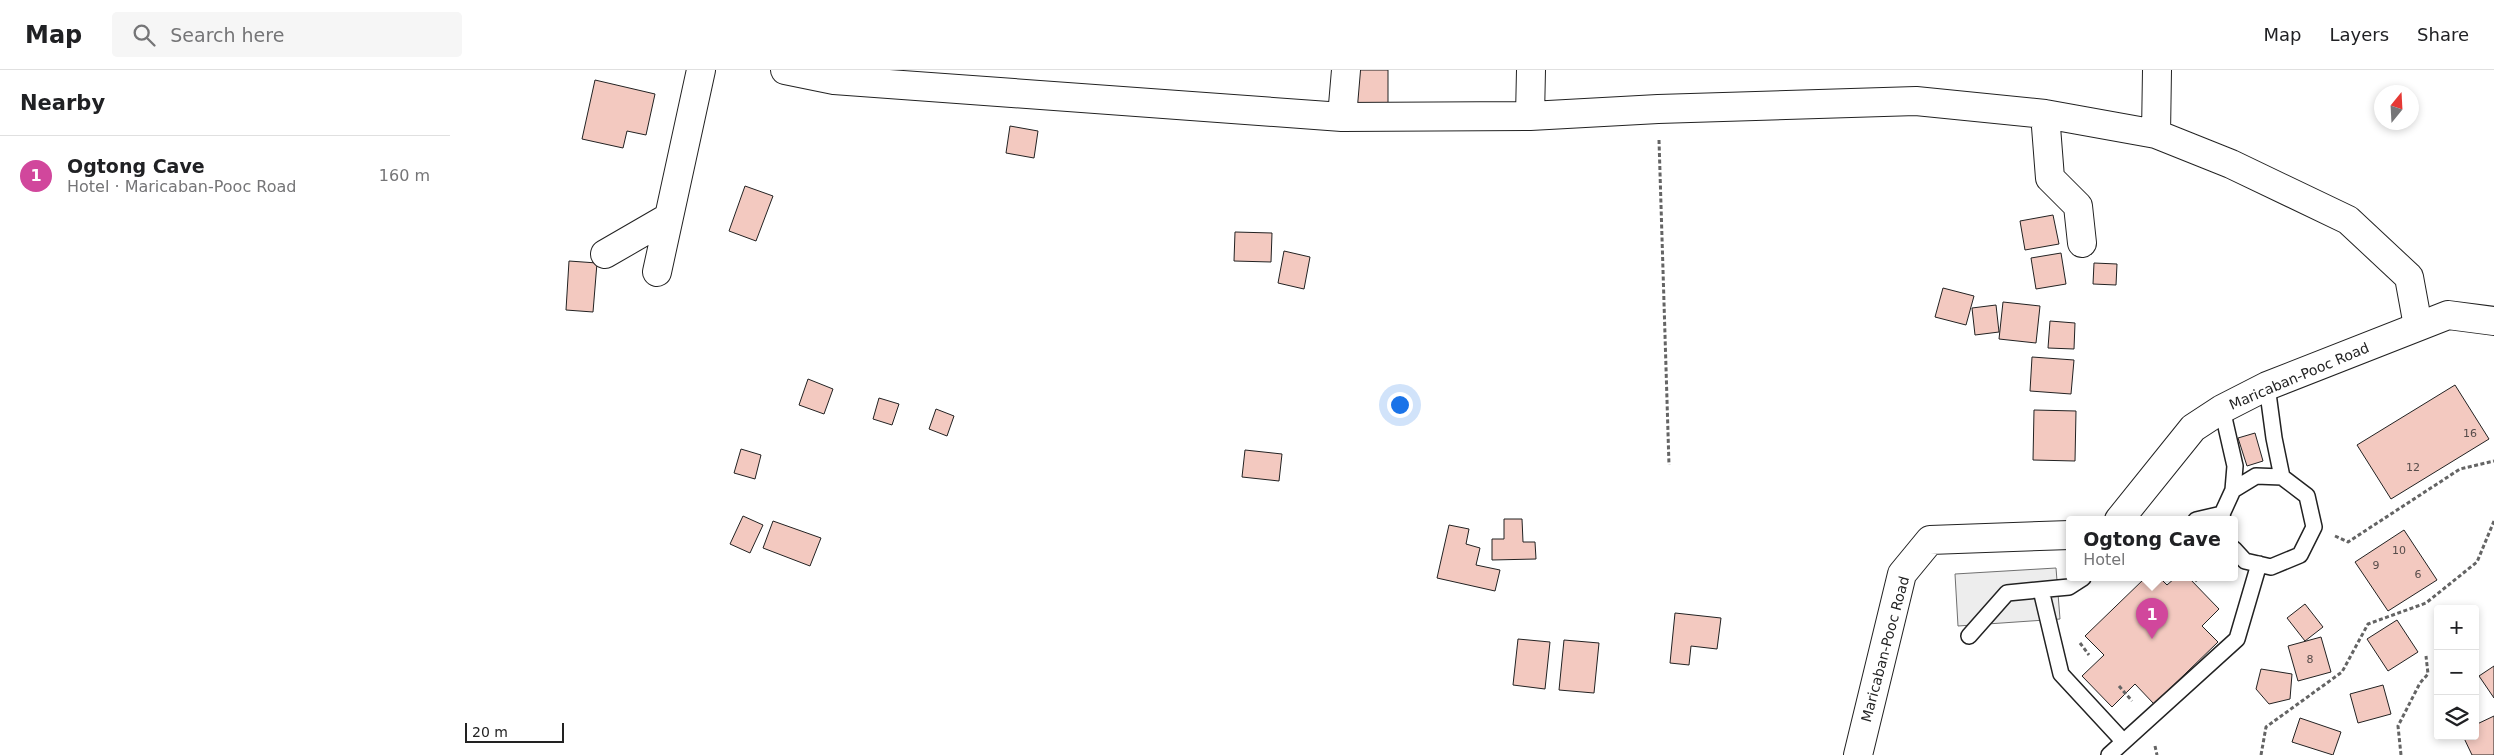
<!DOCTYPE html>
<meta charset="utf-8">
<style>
body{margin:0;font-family:"DejaVu Sans",sans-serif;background:#f6f6f6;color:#202124}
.controls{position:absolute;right:15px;bottom:15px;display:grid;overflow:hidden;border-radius:5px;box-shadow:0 2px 8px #0003}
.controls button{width:45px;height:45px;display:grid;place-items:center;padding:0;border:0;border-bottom:1px solid #e0e0e0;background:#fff;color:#202124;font:25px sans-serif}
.compass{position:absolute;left:1924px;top:15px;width:45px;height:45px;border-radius:50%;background:#fff;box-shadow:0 2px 8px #0003;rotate:18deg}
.scale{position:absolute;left:15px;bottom:12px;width:99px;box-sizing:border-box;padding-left:5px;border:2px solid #222;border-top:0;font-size:14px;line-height:18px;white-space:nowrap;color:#222;-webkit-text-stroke:4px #fff;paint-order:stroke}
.you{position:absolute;left:949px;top:334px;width:18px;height:18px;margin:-12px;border:4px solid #fff;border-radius:50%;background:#1a73e8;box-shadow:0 0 0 8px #1a73e833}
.badge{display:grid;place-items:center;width:32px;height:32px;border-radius:50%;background:#111827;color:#fff;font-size:16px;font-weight:700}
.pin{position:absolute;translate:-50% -41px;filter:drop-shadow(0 1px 2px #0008)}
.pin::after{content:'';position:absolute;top:26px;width:18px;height:15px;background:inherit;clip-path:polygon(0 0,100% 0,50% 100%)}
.popup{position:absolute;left:1616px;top:446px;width:172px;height:65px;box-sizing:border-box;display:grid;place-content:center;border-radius:5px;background:#fff;filter:drop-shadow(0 1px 4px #0005);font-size:16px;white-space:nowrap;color:#757577}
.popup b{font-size:19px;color:#202124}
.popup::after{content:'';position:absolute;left:50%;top:100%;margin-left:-10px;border:10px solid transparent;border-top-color:#fff}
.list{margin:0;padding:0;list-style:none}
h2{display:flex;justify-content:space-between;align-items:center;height:65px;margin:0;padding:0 20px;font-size:21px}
h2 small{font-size:16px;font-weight:400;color:#757577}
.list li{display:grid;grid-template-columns:32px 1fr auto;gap:15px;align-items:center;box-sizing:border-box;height:80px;padding:0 20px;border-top:1px solid #e0e0e0}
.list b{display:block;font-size:19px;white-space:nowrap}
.list p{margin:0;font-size:16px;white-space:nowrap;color:#757577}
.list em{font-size:16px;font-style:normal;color:#757577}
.icon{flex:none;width:28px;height:28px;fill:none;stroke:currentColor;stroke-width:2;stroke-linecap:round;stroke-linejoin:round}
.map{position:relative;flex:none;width:2044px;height:685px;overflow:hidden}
header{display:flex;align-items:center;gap:30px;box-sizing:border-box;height:70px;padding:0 25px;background:#fff;border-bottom:1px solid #e0e0e0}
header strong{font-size:24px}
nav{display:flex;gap:28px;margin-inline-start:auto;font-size:18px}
.search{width:350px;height:45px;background:#f6f6f6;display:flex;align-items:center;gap:12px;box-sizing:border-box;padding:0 18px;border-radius:5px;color:#757577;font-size:19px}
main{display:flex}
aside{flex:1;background:#fff}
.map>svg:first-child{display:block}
.parking{fill:#ededed;stroke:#6f6f6f}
.building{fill:#f3c9c0;stroke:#222}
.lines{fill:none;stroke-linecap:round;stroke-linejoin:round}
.service-casing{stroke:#222;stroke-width:18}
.minor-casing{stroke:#222;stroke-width:30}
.tertiary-casing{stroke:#222;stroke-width:30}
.path{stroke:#646464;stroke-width:3;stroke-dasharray:4 2.5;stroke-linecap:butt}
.service{stroke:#fff;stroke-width:15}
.minor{stroke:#fff;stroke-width:28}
.tertiary{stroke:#fff;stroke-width:28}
.labels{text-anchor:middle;stroke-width:4;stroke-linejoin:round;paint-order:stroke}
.number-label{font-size:11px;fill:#564c4a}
.street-label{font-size:14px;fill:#222;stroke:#fff}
</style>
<header>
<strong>Map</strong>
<div class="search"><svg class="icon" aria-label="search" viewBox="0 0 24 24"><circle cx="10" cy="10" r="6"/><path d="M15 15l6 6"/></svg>Search here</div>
<nav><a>Map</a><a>Layers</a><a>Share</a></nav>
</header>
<main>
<aside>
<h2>Nearby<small></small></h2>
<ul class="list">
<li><span class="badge" style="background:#d1479c">1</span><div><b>Ogtong Cave</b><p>Hotel · Maricaban-Pooc Road</p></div><em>160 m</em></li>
</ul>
</aside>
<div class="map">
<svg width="2044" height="685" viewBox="0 0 2044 685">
<rect width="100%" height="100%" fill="#fff"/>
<path class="parking" d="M 1606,498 L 1610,549 L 1508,556 L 1505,504 Z"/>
<path class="building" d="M 902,0 L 938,0 L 938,35 L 902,33 Z
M 145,10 L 205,24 L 196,65 L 177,61 L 173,78 L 132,69 Z
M 560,56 L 588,61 L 584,88 L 556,83 Z
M 295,116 L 323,126 L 306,171 L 279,161 Z
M 1603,145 L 1609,174 L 1575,180 L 1570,151 Z
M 785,162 L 822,163 L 821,192 L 784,191 Z
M 834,181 L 860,187 L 854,219 L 828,213 Z
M 1611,183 L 1616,214 L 1586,219 L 1581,188 Z
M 119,191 L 147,193 L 143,242 L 116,240 Z
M 1644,193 L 1667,194 L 1666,215 L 1643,214 Z
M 1493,218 L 1524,226 L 1516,255 L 1485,247 Z
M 1553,232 L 1590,236 L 1586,273 L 1549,269 Z
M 1546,235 L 1549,262 L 1525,265 L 1522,238 Z
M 1600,251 L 1625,253 L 1624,279 L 1598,278 Z
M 1582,287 L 1624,290 L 1621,324 L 1580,321 Z
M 358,309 L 383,319 L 374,344 L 349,335 Z
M 2005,315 L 2039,369 L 1941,429 L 1907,375 Z
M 429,328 L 449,334 L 442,355 L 423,349 Z
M 486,339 L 504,346 L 497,366 L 479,359 Z
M 1584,340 L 1626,341 L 1625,391 L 1583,390 Z
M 1805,363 L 1813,391 L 1797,396 L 1788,368 Z
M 291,379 L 311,385 L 305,409 L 284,403 Z
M 795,380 L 832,384 L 829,411 L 792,407 Z
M 293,446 L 313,455 L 300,483 L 280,474 Z
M 1054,449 L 1072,449 L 1073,472 L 1085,472 L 1086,489 L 1042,490 L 1042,469 L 1054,469 Z
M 323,451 L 371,468 L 360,496 L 313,478 Z
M 999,455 L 1019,459 L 1016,474 L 1030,478 L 1026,495 L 1050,500 L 1045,521 L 987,508 Z
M 1954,460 L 1987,510 L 1938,541 L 1905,492 Z
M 1695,508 L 1710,508 L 1717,515 L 1725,508 L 1739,508 L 1769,539 L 1752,556 L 1768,572 L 1704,634 L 1685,614 L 1662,637 L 1632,606 L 1654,585 L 1635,566 Z
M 1855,534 L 1873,557 L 1855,571 L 1837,548 Z
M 1225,543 L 1271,548 L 1267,579 L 1241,576 L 1239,595 L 1220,593 Z
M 1947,550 L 1968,582 L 1938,601 L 1917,569 Z
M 1871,567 L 1881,602 L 1848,611 L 1838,576 Z
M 1068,569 L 1100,572 L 1095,619 L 1063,615 Z
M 1114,570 L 1149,573 L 1144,623 L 1109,620 Z
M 2044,596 L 2044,628 L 2029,606 Z
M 1811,599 L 1842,604 L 1840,629 L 1819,634 L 1806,619 Z
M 1933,615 L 1941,644 L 1908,653 L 1900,624 Z
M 2044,646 L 2044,685 L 2022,685 L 2013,666 L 2025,666 L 2025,655 Z
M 1850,648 L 1891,662 L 1883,685 L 1842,672 Z"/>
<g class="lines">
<defs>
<path id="service" d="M 1817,316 L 1824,368 L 1832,407
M 1772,339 L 1785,396 L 1783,420
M 1746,450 L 1772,444
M 1773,450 L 1772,444 L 1783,420 L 1806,406 L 1832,407 L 1857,426 L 1864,457 L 1850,485 L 1821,497 L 1795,491 L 1784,479
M 1591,520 L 1611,604 L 1673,671
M 1519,566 L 1557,523 L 1619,517 L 1633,508
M 1659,685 L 1787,569 L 1809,494"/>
<path id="minor" d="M 335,0 L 384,10 L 892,47 L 1080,46 L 1208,39 L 1466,31 L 1595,44 L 1706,64 L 1781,94 L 1898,150 L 1959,207 L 1968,256
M 1595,44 L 1600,108 L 1628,136 L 1632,173
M 1080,46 L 1081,0
M 892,47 L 896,0
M 1706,64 L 1707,0
M 155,184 L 219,147
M 207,202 L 251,0"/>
<path id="tertiary" d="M 1669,450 L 1743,358 L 1772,339 L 1817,316 L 1998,245 L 2044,251
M 1408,685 L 1452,504 L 1480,470 L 1620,465"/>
</defs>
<use href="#service" class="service-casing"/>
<use href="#minor" class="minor-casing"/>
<use href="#tertiary" class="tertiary-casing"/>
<path class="path" d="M 1209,70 L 1219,395
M 1885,466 L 1898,472 L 2010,399 L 2044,391
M 1745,511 L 1749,508
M 1630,573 L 1639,585
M 1669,616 L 1682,631
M 1705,676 L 1707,685
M 1811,685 L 1816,657 L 1892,602 L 1918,554 L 1976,533 L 2027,492 L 2044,451
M 1951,685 L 1948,656 L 1970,613 L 1978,604 L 1976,586"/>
<use href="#service" class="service"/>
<use href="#minor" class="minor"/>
<use href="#tertiary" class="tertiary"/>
</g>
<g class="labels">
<g class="number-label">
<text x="2020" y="367">16</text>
<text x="1963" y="401">12</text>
<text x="1949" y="484">10</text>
<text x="1926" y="499">9</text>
<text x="1968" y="508">6</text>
<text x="1860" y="593">8</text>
</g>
<g class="street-label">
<text transform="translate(1849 306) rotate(-23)" y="5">Maricaban-Pooc Road</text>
<text transform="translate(1435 579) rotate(-75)" y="5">Maricaban-Pooc Road</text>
</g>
</g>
</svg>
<div class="controls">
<button>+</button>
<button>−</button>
<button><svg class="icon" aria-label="layers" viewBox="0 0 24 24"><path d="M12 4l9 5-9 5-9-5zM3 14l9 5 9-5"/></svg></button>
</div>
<svg class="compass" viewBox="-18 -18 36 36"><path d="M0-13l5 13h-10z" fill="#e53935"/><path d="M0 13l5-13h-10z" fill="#757577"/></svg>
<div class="scale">20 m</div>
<div class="you"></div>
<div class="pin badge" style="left:1702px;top:569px;background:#d1479c">1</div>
<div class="popup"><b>Ogtong Cave</b>Hotel</div>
</div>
</main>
